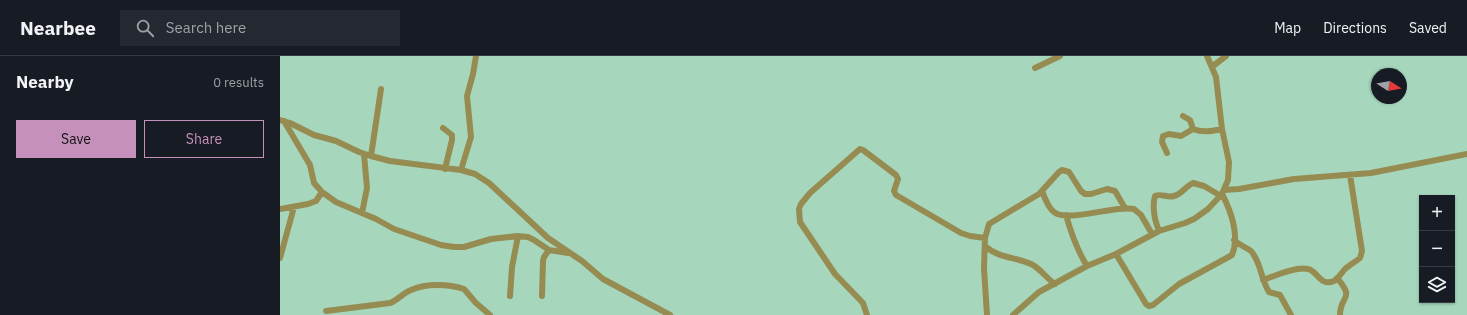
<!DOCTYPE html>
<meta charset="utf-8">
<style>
body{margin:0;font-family:"IBM Plex Sans",sans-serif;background:#242831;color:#f1f3f6}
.controls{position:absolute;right:12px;bottom:12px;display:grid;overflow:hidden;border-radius:0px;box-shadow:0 1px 3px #0004}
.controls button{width:36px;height:36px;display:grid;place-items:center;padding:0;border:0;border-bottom:1px solid #363941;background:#171b24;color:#f1f3f6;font:20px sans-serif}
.compass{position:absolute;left:1091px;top:12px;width:36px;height:36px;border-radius:50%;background:#171b24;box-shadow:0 1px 3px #0004;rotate:101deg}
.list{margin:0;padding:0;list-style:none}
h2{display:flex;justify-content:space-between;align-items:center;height:52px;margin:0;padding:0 16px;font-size:17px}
h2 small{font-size:13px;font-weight:400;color:#9ea1a6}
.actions{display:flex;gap:8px;padding:12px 16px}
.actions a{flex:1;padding:9px 0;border:1px solid #c690bc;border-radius:0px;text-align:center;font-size:14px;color:#c690bc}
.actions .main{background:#c690bc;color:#111}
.icon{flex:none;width:22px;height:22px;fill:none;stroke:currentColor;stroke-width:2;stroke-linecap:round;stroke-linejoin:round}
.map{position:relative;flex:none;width:1187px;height:259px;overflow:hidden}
header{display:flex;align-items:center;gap:24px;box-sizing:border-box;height:56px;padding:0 20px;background:#171b24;border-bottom:1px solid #363941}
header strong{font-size:19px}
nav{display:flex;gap:22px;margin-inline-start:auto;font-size:14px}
.search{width:280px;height:36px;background:#242831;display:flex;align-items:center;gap:10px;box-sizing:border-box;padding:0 14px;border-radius:0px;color:#9ea1a6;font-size:15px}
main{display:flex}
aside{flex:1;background:#171b24}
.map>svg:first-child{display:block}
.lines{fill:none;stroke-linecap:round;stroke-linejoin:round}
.minor{stroke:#968c52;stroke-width:6}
</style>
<header>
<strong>Nearbee</strong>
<div class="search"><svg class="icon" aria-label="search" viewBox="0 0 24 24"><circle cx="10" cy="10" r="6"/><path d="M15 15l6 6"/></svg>Search here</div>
<nav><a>Map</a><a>Directions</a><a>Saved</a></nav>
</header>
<main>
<aside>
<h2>Nearby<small>0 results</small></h2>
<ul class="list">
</ul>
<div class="actions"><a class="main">Save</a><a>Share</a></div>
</aside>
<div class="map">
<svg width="1187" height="259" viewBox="0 0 1187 259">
<rect width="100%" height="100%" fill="#a6d7bc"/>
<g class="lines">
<path class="minor" d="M 933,10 L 946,0
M 755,12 L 780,0
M 903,60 L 910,64 L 913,73 C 923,77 932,75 942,73
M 0,64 L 10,67 L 34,79 L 56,85 L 79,96 L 91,100 L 110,105 L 181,114 L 195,118 L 209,127 L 268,182 L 302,205 L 323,223 L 390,259
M 4,65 L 30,109 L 34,127 L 42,136 L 56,146 L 96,163 L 114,173 L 161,189 L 174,191 L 184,191 L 211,183 L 238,180 L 248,181 L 254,184 L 269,194 L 288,197
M 163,72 L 172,79 L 172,84 L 165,113
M 887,97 L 882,86 L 883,80 L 889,78 L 901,80 L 913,73
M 91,100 L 101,33
M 181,114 L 191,81 L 187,40 L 193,18 L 196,0
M 944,134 L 959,133 L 1014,123 L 1091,117 L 1187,98
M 762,135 C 765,142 768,152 774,156 C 787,167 835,149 854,153 L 861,159 L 872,178
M 0,153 L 28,148 L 36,145 L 42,136
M 82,157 L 87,132 L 84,98
M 786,159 C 791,177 797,194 807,210
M 879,175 C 875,165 872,151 875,140 C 881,137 887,142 894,140 C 902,138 906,130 913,127 L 924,130 L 941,140
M 954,184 C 959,189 966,191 971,195 C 981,206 981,224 989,236 L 1000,239 L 1011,259
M 705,190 C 718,202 735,201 751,208 C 761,213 766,222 775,228
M 836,198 L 866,248 L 869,250 L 873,249 L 899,228 L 952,199 C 960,180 951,155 942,138
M 0,202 L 14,151
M 1057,222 C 1076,244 1060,239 1060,259
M 983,224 C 994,220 1017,210 1028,213 C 1038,215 1040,231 1054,225 C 1058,223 1062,216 1065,213 C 1069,209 1075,206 1080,202 L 1082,195 L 1070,119
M 230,240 L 232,211 L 238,180
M 262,240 L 263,205 L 264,201 L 269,194
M 46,255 L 110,247 C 118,244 123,237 131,234 C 146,227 169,228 184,233 L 196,247 L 210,259
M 587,259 L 583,247 L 555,218 L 520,166 L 519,153 L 521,148 L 530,137 L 580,93 L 583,94 L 616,119 L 618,123 L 614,135 L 616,139 L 681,177 L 690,180 L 705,182
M 707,259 L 704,212 L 705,182 L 709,168 L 759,138 L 779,116 L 782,114 L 789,116 L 801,135 L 805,138 L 811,138 L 827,133 L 835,135 L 845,152
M 733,259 L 759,236 L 807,210 L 836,198 L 879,175 L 905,167 L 914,163 L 928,153 L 942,138 L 948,124 L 949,106 L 942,73 L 936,21 L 927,0"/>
</g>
</svg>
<div class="controls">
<button>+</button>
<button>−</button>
<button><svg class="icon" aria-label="layers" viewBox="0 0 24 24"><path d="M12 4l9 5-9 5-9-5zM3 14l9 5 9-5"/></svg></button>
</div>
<svg class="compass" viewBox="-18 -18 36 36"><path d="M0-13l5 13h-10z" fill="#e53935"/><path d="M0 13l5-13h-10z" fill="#9ea1a6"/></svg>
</div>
</main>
